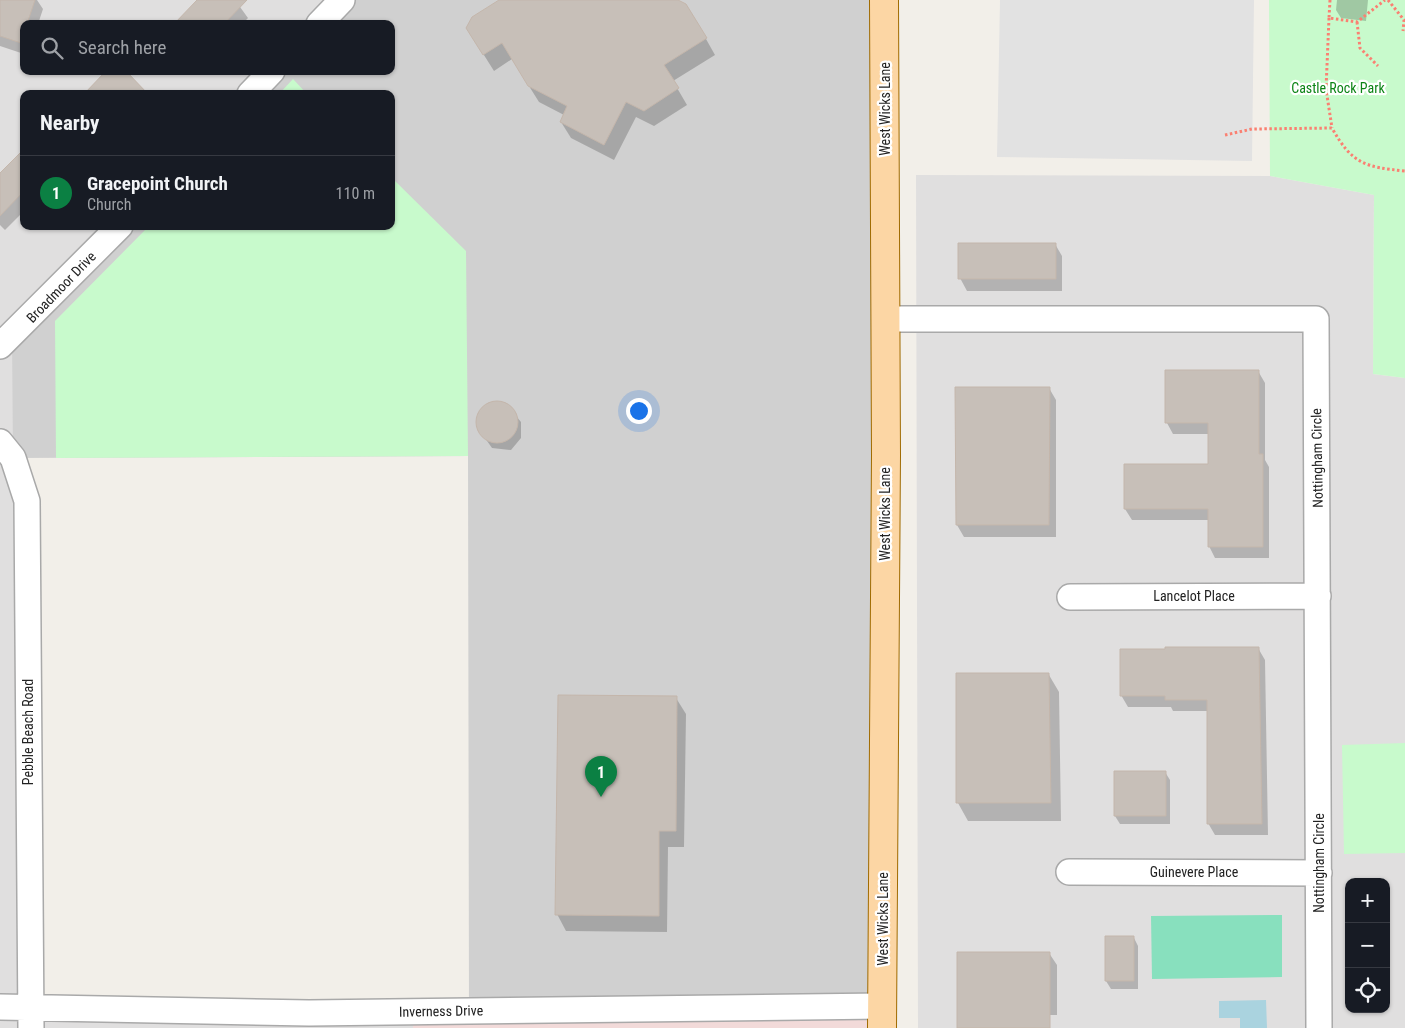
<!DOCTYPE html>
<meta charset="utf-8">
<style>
body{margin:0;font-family:"Roboto Condensed",sans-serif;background:#242831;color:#f1f3f6}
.controls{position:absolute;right:15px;bottom:15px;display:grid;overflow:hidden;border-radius:10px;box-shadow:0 1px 4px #0004}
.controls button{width:45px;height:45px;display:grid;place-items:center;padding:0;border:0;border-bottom:1px solid #363941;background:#171b24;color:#f1f3f6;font:25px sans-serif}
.you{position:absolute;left:638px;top:410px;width:18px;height:18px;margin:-12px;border:4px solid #fff;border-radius:50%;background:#1a73e8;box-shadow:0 0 0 8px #1a73e833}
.badge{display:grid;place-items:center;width:32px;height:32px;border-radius:50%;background:#0b8043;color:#fff;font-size:16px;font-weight:700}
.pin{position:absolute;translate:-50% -41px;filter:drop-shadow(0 1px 2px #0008)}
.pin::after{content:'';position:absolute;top:26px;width:18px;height:15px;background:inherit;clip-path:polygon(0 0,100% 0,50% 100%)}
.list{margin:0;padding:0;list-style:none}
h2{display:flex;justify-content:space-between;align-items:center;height:65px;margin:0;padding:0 20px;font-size:21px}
h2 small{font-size:16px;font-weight:400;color:#9ea1a6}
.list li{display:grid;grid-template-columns:32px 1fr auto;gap:15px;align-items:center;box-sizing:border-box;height:75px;padding:0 20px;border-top:1px solid #363941}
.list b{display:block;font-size:19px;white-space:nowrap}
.list p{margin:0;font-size:16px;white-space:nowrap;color:#9ea1a6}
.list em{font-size:16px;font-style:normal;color:#9ea1a6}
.icon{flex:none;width:28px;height:28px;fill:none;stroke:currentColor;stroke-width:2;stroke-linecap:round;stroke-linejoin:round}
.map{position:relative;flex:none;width:1405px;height:1028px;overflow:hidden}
.search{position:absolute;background:#171b24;box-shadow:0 1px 4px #0004;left:20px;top:20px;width:375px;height:55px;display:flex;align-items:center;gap:12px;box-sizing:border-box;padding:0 18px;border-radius:10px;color:#9ea1a6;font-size:19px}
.panel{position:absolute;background:#171b24;box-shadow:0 1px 4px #0004;left:20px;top:90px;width:375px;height:140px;border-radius:10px}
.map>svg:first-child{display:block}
.residential{fill:#e0dfdf;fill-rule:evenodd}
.commercial{fill:#f2dad9}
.religious{fill:#d0d0d0}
.park{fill:#c8facc}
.pitch{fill:#88e0be}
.parking{fill:#e2e2e2}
.water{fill:#aad3df}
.shadow{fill:#0003}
.building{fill:#c7bfb8;stroke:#c4b6ab}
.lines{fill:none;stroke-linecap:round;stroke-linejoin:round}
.minor-casing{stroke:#a9a9a9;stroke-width:28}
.major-casing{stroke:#a06b00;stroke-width:30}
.path{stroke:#fa8072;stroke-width:3;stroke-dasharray:2.5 2.5;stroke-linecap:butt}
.minor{stroke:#fff;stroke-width:25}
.major{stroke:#fcd6a4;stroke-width:28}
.labels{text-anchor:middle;stroke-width:4.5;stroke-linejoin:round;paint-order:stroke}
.park-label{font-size:14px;fill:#0c8416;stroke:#fff}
.street-label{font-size:14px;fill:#222;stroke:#fff}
</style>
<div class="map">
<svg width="1405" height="1028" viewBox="0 0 1405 1028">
<rect width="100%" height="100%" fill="#f2efe9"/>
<path class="residential" d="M 0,0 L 342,0 L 319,24 L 24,24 L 24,71 L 272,71 L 250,94 L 24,94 L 24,226 L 120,226 L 12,336 L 27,501 L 31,1007 L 413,1011 L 413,1028 L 0,1028 Z
M 916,175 L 1270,176 L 1374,195 L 1373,374 L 1405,378 L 1405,1028 L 918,1028 ZM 1349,882 L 1386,882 L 1386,1009 L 1349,1009 Z"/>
<path class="commercial" d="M 882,1006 L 882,1028 L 413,1028 L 413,1011 Z"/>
<path class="religious" d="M 342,0 L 884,0 L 882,1006 L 469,1010 L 468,456 L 13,458 L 12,336 L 120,226 L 391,226 L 391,94 L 250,94 L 272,71 L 391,71 L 391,24 L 319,24 Z"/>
<path class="park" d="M 1269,0 L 1405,0 L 1405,378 L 1373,374 L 1374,195 L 1270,176 Z
M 293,79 L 307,94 L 279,94 Z
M 391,177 L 466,251 L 468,456 L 56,458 L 55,321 L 149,226 L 391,226 Z
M 1405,743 L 1405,853 L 1344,854 L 1342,745 Z"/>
<path class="pitch" d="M 1282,915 L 1282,977 L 1152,979 L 1151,916 Z"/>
<path class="parking" d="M 1000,0 L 1254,0 L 1252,161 L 997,157 Z"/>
<path class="water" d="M 1266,1000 L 1267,1028 L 1240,1028 L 1240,1018 L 1219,1018 L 1219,1001 Z"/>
<path class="shadow" d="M 0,0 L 37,0 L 43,9 L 38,24 L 24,24 L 24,54 L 0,46 Z
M 199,0 L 235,0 L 248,18 L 242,24 L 176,24 Z
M 501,0 L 675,0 L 706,39 L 715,55 L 673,81 L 687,105 L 654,126 L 636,117 L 614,160 L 571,138 L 561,122 L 564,115 L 539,102 L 512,59 L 494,71 L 477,44 Z
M 1337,0 L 1368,0 L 1366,21 L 1341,18 L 1336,10 Z
M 24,152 L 24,211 L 5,230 L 0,225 L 0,175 Z
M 1055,244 L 1062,256 L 1062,291 L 967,291 L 960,278 Z
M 1258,371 L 1265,383 L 1265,460 L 1269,467 L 1269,558 L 1215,558 L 1209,546 L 1209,520 L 1132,520 L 1125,509 L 1209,465 L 1209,434 L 1173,434 L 1167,423 Z
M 1049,388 L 1056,400 L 1056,537 L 964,537 L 957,525 Z
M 490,403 L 505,403 L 521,422 L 521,438 L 511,450 L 492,448 L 478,428 L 478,413 Z
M 1258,648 L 1265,660 L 1268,835 L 1215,835 L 1208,823 L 1208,711 L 1173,711 L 1171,707 L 1128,707 L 1121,695 Z
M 1049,675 L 1059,692 L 1061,821 L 968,821 L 958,803 Z
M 676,698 L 686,714 L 684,847 L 668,847 L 667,932 L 566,931 L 557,914 Z
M 1115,772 L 1165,772 L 1170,780 L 1170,824 L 1120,824 L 1115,816 Z
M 1106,938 L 1134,938 L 1138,946 L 1138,989 L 1111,989 L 1106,981 Z
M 1049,953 L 1057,965 L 1057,1015 L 1047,1015 L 1047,1028 L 958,1028 Z"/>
<path class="building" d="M 0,0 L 35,0 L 27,24 L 24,24 L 21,43 L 0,36 Z
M 197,0 L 247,0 L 224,24 L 174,24 Z
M 499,0 L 678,0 L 686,4 L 707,38 L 664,65 L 679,88 L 644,111 L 626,102 L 604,145 L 560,122 L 567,106 L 528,86 L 502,43 L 483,55 L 466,28 L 472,17 Z
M 106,71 L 126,71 L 148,94 L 84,94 Z
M 24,149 L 24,191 L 0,216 L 0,173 Z
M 958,243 L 1056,243 L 1056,279 L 958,279 Z
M 1165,370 L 1259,370 L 1259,454 L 1263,454 L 1263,547 L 1208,547 L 1208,509 L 1124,509 L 1124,464 L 1208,464 L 1208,423 L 1165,423 Z
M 955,387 L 1050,387 L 1049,525 L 956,525 Z
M476 422a21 21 0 1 1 42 0a21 21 0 1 1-42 0Z
M 1165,647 L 1259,647 L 1262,824 L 1207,824 L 1207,700 L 1165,700 L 1165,696 L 1120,696 L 1120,649 L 1165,649 Z
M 956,673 L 1049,673 L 1051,803 L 956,803 Z
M 558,695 L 677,696 L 676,831 L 659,831 L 659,916 L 555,915 Z
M 1114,771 L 1166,771 L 1166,816 L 1114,816 Z
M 1105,936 L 1134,936 L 1134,981 L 1105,981 Z
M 957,952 L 1050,952 L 1050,1028 L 957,1028 Z"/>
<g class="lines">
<defs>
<path id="minor" d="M 319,24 L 342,0
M 250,94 L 272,71
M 885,319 L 1316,319 L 1319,1028
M 0,346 L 120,226
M 0,442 L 13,458 L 27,501 L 31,1028
M 1070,597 L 1318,596
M 1069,872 L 1319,873
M 0,1007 L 309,1013 L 882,1006"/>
<path id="major" d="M 882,1028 L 886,455 L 884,0"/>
</defs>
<use href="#minor" class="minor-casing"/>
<use href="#major" class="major-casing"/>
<path class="path" d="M 1330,0 L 1329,18 L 1357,22 L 1385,0
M 1388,0 L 1404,20 L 1403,31
M 1329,18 L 1326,89 L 1332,128
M 1357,22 L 1360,48 L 1378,66
M 1225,135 L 1252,129 L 1332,128 C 1352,164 1365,167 1405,171"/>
<use href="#minor" class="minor"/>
<use href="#major" class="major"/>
</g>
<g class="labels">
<g class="park-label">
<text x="1338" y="93">Castle Rock Park</text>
</g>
<g class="street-label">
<text transform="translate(885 109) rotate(-90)" y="5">West Wicks Lane</text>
<text transform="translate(61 287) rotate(-46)" y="5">Broadmoor Drive</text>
<text transform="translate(1317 458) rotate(-91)" y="5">Nottingham Circle</text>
<text transform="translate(885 514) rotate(-90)" y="5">West Wicks Lane</text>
<text x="1194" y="601">Lancelot Place</text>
<text transform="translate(28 732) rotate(-90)" y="5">Pebble Beach Road</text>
<text transform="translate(1319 863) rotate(-90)" y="5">Nottingham Circle</text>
<text x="1194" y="877">Guinevere Place</text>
<text transform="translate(883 919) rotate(-90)" y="5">West Wicks Lane</text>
<text transform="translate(441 1011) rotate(-1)" y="5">Inverness Drive</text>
</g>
</g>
</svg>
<div class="controls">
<button>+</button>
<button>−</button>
<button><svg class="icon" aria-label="locate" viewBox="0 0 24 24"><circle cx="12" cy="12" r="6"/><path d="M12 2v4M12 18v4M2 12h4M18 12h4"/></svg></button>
</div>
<div class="you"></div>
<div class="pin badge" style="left:601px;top:797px">1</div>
<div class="search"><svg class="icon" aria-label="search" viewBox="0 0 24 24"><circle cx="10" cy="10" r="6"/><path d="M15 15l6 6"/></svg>Search here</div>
<section class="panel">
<h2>Nearby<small></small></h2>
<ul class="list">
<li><span class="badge">1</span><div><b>Gracepoint Church</b><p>Church</p></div><em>110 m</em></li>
</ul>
</section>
</div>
